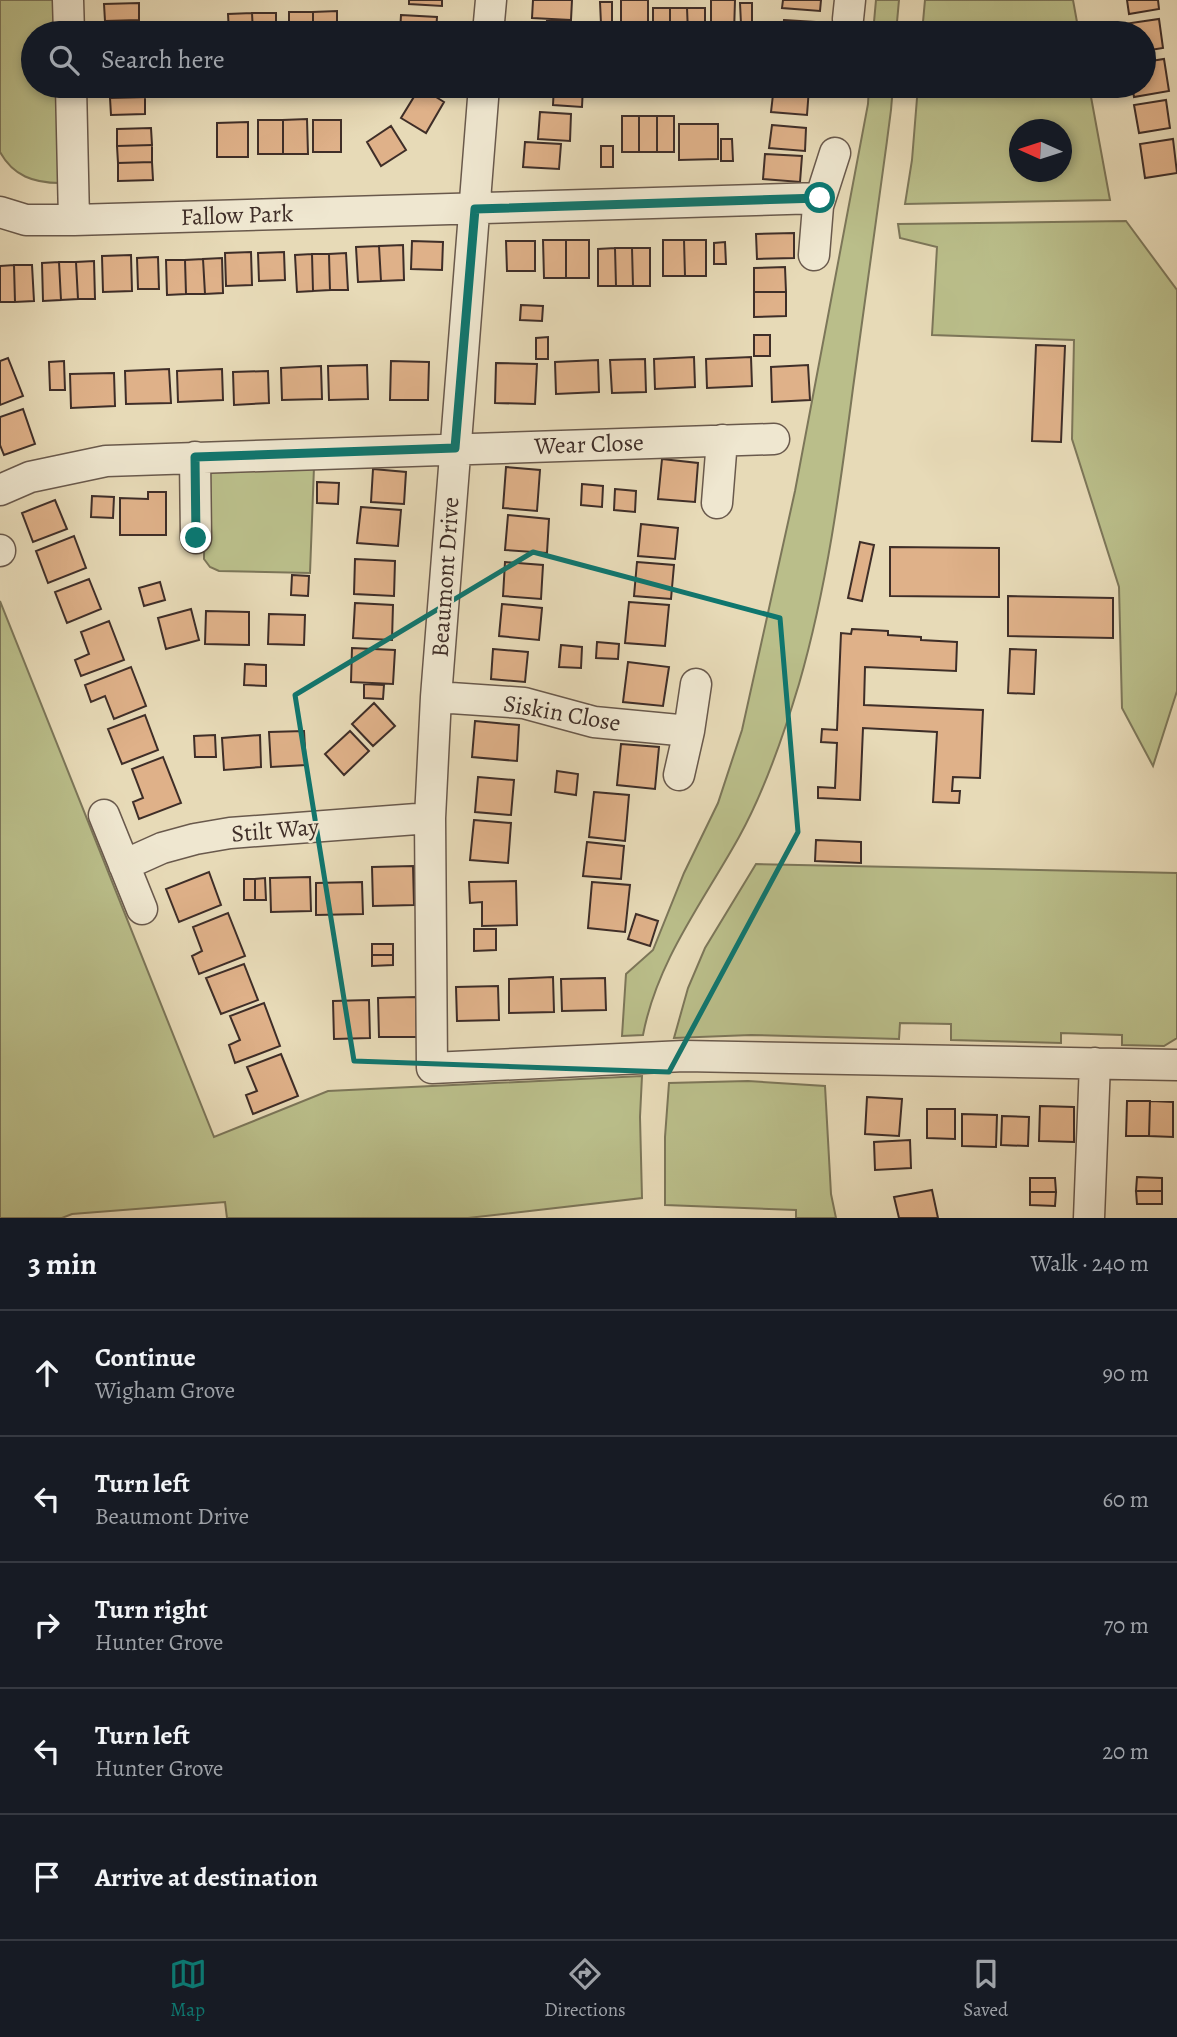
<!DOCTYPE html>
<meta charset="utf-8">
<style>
body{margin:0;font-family:Alegreya,serif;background:#20242c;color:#f1f3f6}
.compass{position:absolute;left:1009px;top:119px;width:63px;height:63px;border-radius:50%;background:#171b24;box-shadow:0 4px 10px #0003;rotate:273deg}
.stop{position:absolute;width:21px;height:21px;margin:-16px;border:5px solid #0f766e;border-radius:50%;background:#fff}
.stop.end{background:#0f766e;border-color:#fff;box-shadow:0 2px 7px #0008}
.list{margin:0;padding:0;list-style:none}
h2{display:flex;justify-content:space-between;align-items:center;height:91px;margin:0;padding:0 28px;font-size:30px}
h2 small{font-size:23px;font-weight:400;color:#9ea1a6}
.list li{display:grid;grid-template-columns:46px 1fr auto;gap:21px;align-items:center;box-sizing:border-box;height:126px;padding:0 28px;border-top:2px solid #363941}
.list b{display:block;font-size:26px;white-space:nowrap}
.list p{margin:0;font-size:23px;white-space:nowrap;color:#9ea1a6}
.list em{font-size:23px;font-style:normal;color:#9ea1a6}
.icon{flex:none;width:38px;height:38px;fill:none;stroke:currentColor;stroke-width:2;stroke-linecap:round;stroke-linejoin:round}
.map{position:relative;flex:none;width:1177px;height:1218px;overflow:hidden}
.search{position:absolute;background:#171b24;box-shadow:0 4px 10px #0003;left:21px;right:21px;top:21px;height:77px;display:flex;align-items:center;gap:18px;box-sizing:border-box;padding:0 24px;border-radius:38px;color:#9ea1a6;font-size:26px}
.sheet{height:721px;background:#171b24}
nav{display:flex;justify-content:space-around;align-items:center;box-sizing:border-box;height:98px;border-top:2px solid #363941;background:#171b24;font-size:19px;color:#9ea1a6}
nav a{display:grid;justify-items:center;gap:4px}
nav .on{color:#0f766e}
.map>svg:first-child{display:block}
.green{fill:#babe8a;stroke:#7c7659;stroke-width:2;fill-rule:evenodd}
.building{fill:#dfb189;stroke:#3f2e28;stroke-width:2}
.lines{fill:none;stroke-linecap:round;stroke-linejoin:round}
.street-casing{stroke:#69594c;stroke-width:33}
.street{stroke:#efe7d0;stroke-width:30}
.route{stroke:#0f766e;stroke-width:9}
.marked{fill:none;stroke:#0f766e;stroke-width:5;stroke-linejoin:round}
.labels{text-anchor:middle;stroke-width:5;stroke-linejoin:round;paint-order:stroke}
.street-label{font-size:24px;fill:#3f2e28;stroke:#efe7d0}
</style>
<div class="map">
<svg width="1177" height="1218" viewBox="0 0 1177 1218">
<rect width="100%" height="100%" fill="#e7dab7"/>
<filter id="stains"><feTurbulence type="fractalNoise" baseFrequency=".00286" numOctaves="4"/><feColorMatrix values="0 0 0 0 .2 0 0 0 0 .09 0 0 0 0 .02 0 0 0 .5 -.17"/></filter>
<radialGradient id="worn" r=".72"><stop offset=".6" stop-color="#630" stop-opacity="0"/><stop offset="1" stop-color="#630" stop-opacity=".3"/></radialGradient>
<path class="green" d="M 0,0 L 55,0 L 56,33 L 33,33 L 33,86 L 57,86 L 60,183 C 34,183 13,176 0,152 Z
M 876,0 L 899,0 L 896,33 L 873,33 Z
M 925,0 L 1073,0 L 1079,33 L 922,33 Z
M 869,86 L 893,86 L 891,110 C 879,203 866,296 853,388 C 840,488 827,587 799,684 C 784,734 764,792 739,837 C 703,902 657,961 643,1035 L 622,1036 L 626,974 L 653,950 L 684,873 L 718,803 L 742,730 L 795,491 L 868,104 Z
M 918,86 L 1089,86 L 1110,200 L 905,204 L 912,160 ZM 1020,130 L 1062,130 L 1062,172 L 1020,172 Z
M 1126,221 L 1177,290 L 1177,691 L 1153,766 L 1122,708 L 1119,587 L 1072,439 L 1074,340 L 932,335 L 937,247 L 900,238 L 898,224 Z
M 314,467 L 310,573 L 219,571 L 210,567 L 204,559 L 205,484 L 209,471 Z
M 0,601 L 214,1137 L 328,1091 L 642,1076 L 640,1117 L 642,1198 L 468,1218 L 227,1218 L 225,1202 L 72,1214 L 62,1218 L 0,1218 Z
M 756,864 L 1177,873 L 1177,1038 L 1164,1046 L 1122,1045 L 1122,1035 L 1061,1033 L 1061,1043 L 951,1040 L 951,1024 L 900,1023 L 899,1039 L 751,1035 L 674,1038 L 688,988 L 705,948 Z
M 748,1081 L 825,1086 L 831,1194 L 836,1218 L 796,1218 L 796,1210 L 665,1205 L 665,1137 L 669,1083 Z"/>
<path class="building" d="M 409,0 L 442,0 L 442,6 L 409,4 Z
M 533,0 L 572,0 L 571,20 L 532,18 Z
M 621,0 L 648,0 L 648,33 L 621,33 Z
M 711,0 L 735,0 L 734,33 L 711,33 Z
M 783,0 L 821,0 L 820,11 L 782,8 Z
M 1127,0 L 1158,0 L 1159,9 L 1129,14 Z
M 600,2 L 612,2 L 612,23 L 601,24 Z
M 139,3 L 139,20 L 105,21 L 104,4 Z
M 740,3 L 752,3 L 752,24 L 741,24 Z
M 653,8 L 670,8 L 670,33 L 653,33 Z
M 670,8 L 687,8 L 688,33 L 670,33 Z
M 687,8 L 705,8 L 705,33 L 688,33 Z
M 337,11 L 337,33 L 313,33 L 313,12 Z
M 289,12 L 313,12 L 313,33 L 289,33 Z
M 252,13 L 276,13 L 276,33 L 253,33 Z
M 252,13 L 253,33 L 229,33 L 228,14 Z
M 401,15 L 437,17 L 436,33 L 400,33 Z
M 1159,19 L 1163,48 L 1144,51 L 1144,33 L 1126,33 L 1124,24 Z
M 139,20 L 139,33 L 105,33 L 105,21 Z
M 547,20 L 577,22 L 576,33 L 546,33 Z
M 784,20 L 815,22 L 814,33 L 783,33 Z
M 1164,59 L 1169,91 L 1134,97 L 1132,86 L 1144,86 L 1144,62 Z
M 110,86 L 144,86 L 145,97 L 110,98 Z
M 554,86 L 583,86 L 582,107 L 553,105 Z
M 774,86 L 809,88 L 807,115 L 771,112 Z
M 420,87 L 444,102 L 426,133 L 401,118 Z
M 145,97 L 145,114 L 111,115 L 110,98 Z
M 1166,100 L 1170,128 L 1139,133 L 1134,105 Z
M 540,112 L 571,114 L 570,141 L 538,139 Z
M 622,116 L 639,116 L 639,152 L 622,152 Z
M 639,116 L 657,116 L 657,152 L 639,152 Z
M 657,116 L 674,116 L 674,152 L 657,152 Z
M 307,119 L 308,154 L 283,154 L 283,120 Z
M 258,120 L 283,120 L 283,154 L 258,154 Z
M 313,120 L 341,120 L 341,152 L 313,152 Z
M 248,122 L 248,157 L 217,157 L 217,123 Z
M 679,124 L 718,124 L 718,159 L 679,160 Z
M 772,125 L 806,128 L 805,151 L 769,148 Z
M 391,126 L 406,150 L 381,166 L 367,142 Z
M 151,128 L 152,145 L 117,146 L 117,129 Z
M 721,139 L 732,139 L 733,161 L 721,161 Z
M 1173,139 L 1177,173 L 1145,178 L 1140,144 Z
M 525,142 L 561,144 L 559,169 L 523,167 Z
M 152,145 L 152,162 L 118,163 L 117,146 Z
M 601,146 L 613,146 L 613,167 L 601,167 Z
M 765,154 L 802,156 L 800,182 L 763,179 Z
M 152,162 L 153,180 L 118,181 L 118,163 Z
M 794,233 L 794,258 L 757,259 L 756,234 Z
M 543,240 L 566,240 L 566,278 L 544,278 Z
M 566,240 L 589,240 L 589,278 L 566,278 Z
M 663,240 L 684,240 L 685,276 L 663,276 Z
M 684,240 L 706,240 L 706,276 L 685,276 Z
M 412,241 L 443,242 L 442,270 L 411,269 Z
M 506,241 L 535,241 L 535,271 L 507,271 Z
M 725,242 L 726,264 L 714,264 L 714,243 Z
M 403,245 L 404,280 L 381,281 L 379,246 Z
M 379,246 L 381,281 L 358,282 L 356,247 Z
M 615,248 L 616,286 L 598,286 L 598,249 Z
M 615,248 L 632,248 L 633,286 L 616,286 Z
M 632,248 L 650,248 L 650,286 L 633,286 Z
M 251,252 L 252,285 L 226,286 L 225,253 Z
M 284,252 L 285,280 L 259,281 L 258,253 Z
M 346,253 L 348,290 L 330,290 L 329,254 Z
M 312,254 L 313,291 L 297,292 L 295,255 Z
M 312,254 L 329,254 L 330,290 L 313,291 Z
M 131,255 L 132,291 L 103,292 L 102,256 Z
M 158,257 L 159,289 L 138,289 L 137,258 Z
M 222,258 L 223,293 L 205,294 L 203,259 Z
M 203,259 L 205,294 L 186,294 L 185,260 Z
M 166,260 L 185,260 L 186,294 L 167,295 Z
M 94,261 L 95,299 L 78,299 L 76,262 Z
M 59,262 L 61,300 L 43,301 L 42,263 Z
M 59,262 L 76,262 L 78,299 L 61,300 Z
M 14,265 L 15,302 L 0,302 L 0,266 Z
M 14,265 L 32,265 L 34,301 L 15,302 Z
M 785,267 L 786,292 L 754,292 L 754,268 Z
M 754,292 L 786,292 L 786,316 L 754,317 Z
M 521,305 L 543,306 L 542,321 L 520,320 Z
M 754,335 L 770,335 L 770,356 L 754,356 Z
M 548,337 L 548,359 L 536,359 L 536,338 Z
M 1036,345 L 1065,346 L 1061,442 L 1032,441 Z
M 694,357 L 695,387 L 655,389 L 654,359 Z
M 751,357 L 752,386 L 707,388 L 706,359 Z
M 8,358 L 23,396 L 0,405 L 0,361 Z
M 645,359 L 646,392 L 612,393 L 610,360 Z
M 598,360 L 599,392 L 556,394 L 555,362 Z
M 64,361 L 65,390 L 50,390 L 49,362 Z
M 391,361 L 429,362 L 428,400 L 390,400 Z
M 496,363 L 537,364 L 535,404 L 495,403 Z
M 367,365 L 368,399 L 329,400 L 328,366 Z
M 808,365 L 810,400 L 772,402 L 771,367 Z
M 321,366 L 322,399 L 282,400 L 281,368 Z
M 169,369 L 171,403 L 126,404 L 125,371 Z
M 222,369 L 223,400 L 178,402 L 177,371 Z
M 268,371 L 269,403 L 234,405 L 233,372 Z
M 114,373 L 115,406 L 71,408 L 70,374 Z
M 23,409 L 35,444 L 4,455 L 0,445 L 0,417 Z
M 662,459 L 698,463 L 695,502 L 658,499 Z
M 506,467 L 540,470 L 537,511 L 503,508 Z
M 373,469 L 406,472 L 404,504 L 371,502 Z
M 317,482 L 339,483 L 338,504 L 317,503 Z
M 582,484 L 603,486 L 602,507 L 581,505 Z
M 615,489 L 636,491 L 635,512 L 614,510 Z
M 148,492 L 166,492 L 166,535 L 120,535 L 120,498 L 148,499 Z
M 92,496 L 114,497 L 113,518 L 91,517 Z
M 55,500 L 67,529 L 33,542 L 22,513 Z
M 361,507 L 401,510 L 398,546 L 357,543 Z
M 508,515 L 549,519 L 547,553 L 505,550 Z
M 641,524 L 678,528 L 675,559 L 638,556 Z
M 74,536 L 86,568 L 48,583 L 36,551 Z
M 860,542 L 874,545 L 862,601 L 848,598 Z
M 890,547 L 999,548 L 999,597 L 890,596 Z
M 355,559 L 395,561 L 394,596 L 354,594 Z
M 505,562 L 543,565 L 541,599 L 503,596 Z
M 637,562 L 674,565 L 671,599 L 634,596 Z
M 292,575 L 309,576 L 308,596 L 291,595 Z
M 89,579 L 101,609 L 67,623 L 55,592 Z
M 160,582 L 165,600 L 144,606 L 139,588 Z
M 1008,596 L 1113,598 L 1113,638 L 1008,636 Z
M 629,602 L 669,605 L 665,646 L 625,643 Z
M 355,603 L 393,605 L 392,640 L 353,638 Z
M 502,604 L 542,608 L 539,640 L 499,636 Z
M 191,609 L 199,640 L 166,649 L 158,618 Z
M 206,611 L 249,612 L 249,645 L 205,644 Z
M 269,614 L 305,615 L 304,645 L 268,644 Z
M 109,621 L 124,660 L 81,676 L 75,660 L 89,654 L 81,632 Z
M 852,629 L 888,631 L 888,635 L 921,637 L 921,640 L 957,642 L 956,671 L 865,667 L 864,705 L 983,710 L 980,778 L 953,777 L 952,791 L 960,791 L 959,803 L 933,802 L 937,732 L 863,728 L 860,800 L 818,798 L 818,787 L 835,788 L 837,743 L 821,742 L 822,729 L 837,730 L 841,633 L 851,634 Z
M 597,642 L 619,644 L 618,659 L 596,658 Z
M 561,645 L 582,647 L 581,668 L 559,667 Z
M 352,648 L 395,650 L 393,684 L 351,682 Z
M 493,649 L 528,652 L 525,682 L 491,679 Z
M 1010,649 L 1036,650 L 1034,694 L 1008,693 Z
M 628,662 L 669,667 L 663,706 L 623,702 Z
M 245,664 L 266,665 L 266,686 L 244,685 Z
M 131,667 L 146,706 L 114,719 L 105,696 L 91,702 L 85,685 Z
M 364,684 L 384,685 L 383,699 L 364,698 Z
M 374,703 L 395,726 L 373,746 L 352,724 Z
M 145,715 L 158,750 L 122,764 L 108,729 Z
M 475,721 L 519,725 L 517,761 L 472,757 Z
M 304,731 L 306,765 L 271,767 L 269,732 Z
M 350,731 L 369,751 L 344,775 L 325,754 Z
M 215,735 L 216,757 L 195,757 L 194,736 Z
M 260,735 L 261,767 L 224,770 L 222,738 Z
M 621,744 L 659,747 L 655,789 L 617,785 Z
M 163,757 L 181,803 L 139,819 L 133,802 L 143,798 L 132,769 Z
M 557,771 L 578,774 L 576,795 L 555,792 Z
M 478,777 L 514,780 L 511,815 L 475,812 Z
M 594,792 L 629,795 L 625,841 L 589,837 Z
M 474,820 L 511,823 L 508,863 L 470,860 Z
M 816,840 L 861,842 L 861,863 L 815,861 Z
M 587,842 L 624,846 L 621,879 L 583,876 Z
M 413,866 L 414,905 L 373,906 L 372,867 Z
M 209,872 L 221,905 L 179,922 L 166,889 Z
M 310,877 L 311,911 L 271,912 L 270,878 Z
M 265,878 L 266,900 L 255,900 L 255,879 Z
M 244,879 L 255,879 L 255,900 L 244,900 Z
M 516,881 L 517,925 L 482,926 L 482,902 L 470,903 L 469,882 Z
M 362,882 L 363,914 L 316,915 L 316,883 Z
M 592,882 L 630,885 L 625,932 L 588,928 Z
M 228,913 L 245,956 L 199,974 L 192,956 L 202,951 L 193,927 Z
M 636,914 L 658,921 L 650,946 L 628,939 Z
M 474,929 L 496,929 L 496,950 L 474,951 Z
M 372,944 L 393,944 L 393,955 L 372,955 Z
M 372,955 L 393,955 L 393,965 L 372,966 Z
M 244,964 L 258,1000 L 221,1014 L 206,978 Z
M 553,977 L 554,1012 L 509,1013 L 509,979 Z
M 605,978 L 606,1010 L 562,1011 L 561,979 Z
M 498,986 L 499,1020 L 457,1021 L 456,987 Z
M 416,997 L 417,1037 L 379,1037 L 378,998 Z
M 369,1000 L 370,1038 L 334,1039 L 333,1001 Z
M 264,1003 L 280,1046 L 235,1063 L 229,1045 L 240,1040 L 230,1016 Z
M 281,1054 L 298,1096 L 253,1114 L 246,1095 L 257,1091 L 247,1067 Z
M 867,1097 L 902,1099 L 899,1136 L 865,1134 Z
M 1127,1101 L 1150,1101 L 1149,1136 L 1126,1136 Z
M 1150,1101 L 1173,1102 L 1173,1137 L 1149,1136 Z
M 1040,1106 L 1074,1107 L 1074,1142 L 1039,1141 Z
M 927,1109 L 955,1109 L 955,1139 L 927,1138 Z
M 962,1114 L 997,1115 L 996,1147 L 962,1146 Z
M 1002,1116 L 1029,1117 L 1028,1146 L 1001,1145 Z
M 910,1140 L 911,1168 L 875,1170 L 874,1142 Z
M 1137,1177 L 1162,1178 L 1162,1191 L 1136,1191 Z
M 1030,1178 L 1055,1178 L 1056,1192 L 1030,1192 Z
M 932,1190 L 938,1218 L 899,1218 L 894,1197 Z
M 1136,1191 L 1162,1191 L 1162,1204 L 1137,1204 Z
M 1030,1192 L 1056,1192 L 1055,1206 L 1030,1205 Z"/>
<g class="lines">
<defs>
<path id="street" d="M 68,0 L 69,33
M 848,19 L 850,0
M 488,33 L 491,0
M 71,86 L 74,220
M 484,86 L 436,697 L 430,818 L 432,1068 L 684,1056 L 1177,1065
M 0,212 L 26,220 L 74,220 L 820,198
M 814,255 L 818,206 L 835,153
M 195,457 L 196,538
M 0,490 L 30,477 L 106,461 L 774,439
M 717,503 L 722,440
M 0,550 L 0,551
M 436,697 L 524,703 L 594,722 L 689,731
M 679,775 L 689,731 L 696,684
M 104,815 L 142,909
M 124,865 L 162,848 L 195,839 L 230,833 L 430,818
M 1089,1218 L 1095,1063"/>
</defs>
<use href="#street" class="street-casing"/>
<use href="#street" class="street"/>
</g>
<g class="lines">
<path class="route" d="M 196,538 L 195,457 L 455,448 L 475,209 L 820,198"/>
</g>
<path class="marked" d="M 533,552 L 780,618 L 798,832 L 669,1072 L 354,1061 L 295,695 Z"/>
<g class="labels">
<g class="street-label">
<text transform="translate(237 215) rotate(-2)" y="8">Fallow Park</text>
<text transform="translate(589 444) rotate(-2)" y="8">Wear Close</text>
<text transform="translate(445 577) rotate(-86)" y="8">Beaumont Drive</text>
<text transform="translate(562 713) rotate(10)" y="8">Siskin Close</text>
<text transform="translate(275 830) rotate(-5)" y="8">Stilt Way</text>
</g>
</g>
<rect width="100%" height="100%" filter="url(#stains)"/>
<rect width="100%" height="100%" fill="url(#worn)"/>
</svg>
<svg class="compass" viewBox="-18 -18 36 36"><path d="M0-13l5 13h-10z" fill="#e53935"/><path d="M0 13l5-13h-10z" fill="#9ea1a6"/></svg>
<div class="stop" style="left:820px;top:198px"></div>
<div class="stop end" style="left:196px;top:538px"></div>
<div class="search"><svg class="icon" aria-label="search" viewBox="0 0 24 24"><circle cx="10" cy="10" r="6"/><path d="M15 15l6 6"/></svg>Search here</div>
</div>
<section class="sheet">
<h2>3 min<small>Walk · 240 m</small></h2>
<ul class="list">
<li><svg class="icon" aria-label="ahead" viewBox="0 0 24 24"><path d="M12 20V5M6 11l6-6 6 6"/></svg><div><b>Continue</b><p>Wigham Grove</p></div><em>90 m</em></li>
<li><svg class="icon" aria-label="left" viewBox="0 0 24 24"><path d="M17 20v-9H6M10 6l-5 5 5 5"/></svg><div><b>Turn left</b><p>Beaumont Drive</p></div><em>60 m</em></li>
<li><svg class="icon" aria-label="right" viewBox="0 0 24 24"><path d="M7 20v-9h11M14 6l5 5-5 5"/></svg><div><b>Turn right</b><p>Hunter Grove</p></div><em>70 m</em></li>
<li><svg class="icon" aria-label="left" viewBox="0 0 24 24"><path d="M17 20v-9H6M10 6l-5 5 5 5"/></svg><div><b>Turn left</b><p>Hunter Grove</p></div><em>20 m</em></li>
<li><svg class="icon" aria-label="arrive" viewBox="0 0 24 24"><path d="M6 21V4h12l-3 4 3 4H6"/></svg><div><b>Arrive at destination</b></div></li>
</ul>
</section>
<nav>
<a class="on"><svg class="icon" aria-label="map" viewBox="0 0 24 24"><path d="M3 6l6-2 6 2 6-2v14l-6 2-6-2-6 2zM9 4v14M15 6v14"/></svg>Map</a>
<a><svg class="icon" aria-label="directions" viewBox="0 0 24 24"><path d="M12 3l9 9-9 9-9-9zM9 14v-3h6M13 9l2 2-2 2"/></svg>Directions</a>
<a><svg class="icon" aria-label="saved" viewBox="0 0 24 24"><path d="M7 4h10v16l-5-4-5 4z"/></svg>Saved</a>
</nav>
